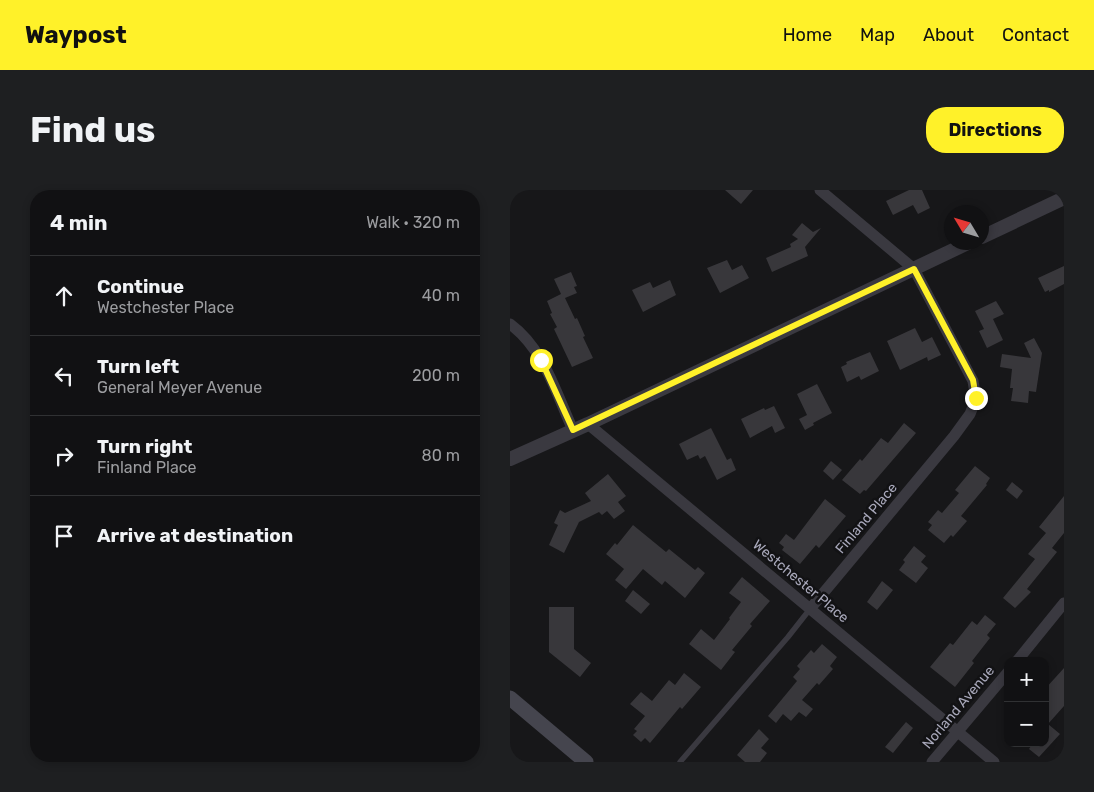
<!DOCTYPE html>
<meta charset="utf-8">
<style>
body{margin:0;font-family:Rubik,sans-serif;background:#1e1f21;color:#f1f3f6}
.controls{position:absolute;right:15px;bottom:15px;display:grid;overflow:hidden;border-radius:10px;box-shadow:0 2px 8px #0003}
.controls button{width:45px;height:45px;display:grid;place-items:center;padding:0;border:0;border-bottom:1px solid #303133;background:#111113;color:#f1f3f6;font:25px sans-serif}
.compass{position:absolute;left:434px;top:15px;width:45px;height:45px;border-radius:50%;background:#111113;box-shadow:0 2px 8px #0003;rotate:308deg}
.stop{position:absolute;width:15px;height:15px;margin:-11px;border:4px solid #fff129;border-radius:50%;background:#fff}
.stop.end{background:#fff129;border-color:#fff;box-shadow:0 1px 5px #0008}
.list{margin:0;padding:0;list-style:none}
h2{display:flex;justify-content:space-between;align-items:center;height:65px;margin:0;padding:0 20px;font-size:21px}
h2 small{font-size:16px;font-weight:400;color:#9c9da0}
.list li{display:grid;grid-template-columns:32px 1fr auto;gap:15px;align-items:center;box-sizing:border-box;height:80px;padding:0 20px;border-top:1px solid #303133}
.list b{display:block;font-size:19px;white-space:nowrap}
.list p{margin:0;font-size:16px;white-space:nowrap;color:#9c9da0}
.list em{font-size:16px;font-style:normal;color:#9c9da0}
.icon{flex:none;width:28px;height:28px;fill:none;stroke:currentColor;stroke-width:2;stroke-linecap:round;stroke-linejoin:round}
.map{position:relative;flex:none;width:554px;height:572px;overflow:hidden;border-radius:20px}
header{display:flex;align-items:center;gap:30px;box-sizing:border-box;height:70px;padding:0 25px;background:#fff129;color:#111}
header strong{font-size:24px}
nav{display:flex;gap:28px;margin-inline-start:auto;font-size:18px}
.intro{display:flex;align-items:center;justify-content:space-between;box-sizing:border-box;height:120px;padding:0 30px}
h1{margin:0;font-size:35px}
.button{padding:12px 22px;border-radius:20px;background:#fff129;color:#111;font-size:18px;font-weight:700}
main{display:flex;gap:30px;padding:0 30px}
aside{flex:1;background:#111113;border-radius:20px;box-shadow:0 2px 8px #0003}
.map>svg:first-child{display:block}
.building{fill:#38373b}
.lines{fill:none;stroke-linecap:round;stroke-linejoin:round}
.service{stroke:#3a3940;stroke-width:5.5}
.minor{stroke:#3a3940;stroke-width:11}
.tertiary{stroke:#3a3940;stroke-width:14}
.secondary{stroke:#45454e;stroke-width:15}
.route{stroke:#fff129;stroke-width:6}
.labels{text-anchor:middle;stroke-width:5;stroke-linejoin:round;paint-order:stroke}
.street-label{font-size:14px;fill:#a8a8ba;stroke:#121214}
</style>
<header>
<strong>Waypost</strong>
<nav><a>Home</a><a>Map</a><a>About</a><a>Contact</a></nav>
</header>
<div class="intro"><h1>Find us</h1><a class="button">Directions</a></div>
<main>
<aside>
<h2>4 min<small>Walk · 320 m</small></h2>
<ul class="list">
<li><svg class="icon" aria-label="ahead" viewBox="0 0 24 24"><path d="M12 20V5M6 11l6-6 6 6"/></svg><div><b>Continue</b><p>Westchester Place</p></div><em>40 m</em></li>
<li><svg class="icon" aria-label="left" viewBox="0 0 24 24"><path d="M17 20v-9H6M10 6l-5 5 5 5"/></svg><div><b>Turn left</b><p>General Meyer Avenue</p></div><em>200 m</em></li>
<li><svg class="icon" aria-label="right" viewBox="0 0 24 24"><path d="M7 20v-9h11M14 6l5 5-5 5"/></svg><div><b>Turn right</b><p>Finland Place</p></div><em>80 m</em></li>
<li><svg class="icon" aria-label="arrive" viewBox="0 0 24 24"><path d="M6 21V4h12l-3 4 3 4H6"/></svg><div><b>Arrive at destination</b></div></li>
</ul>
</aside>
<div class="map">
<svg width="554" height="572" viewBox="0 0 554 572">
<rect width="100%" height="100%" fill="#171719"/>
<path class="building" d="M 215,0 L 243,0 L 231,14 Z
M 399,0 L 412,0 L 420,18 L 408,24 L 403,15 L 383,25 L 376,11 Z
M 292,33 L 303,42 L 311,38 L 295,57 L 298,66 L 262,82 L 256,68 L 281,57 L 280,54 L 288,49 L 282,45 Z
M 217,70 L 222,80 L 232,75 L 239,88 L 210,103 L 197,78 Z
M 554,76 L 554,94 L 539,102 L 539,100 L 535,102 L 528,88 Z
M 61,82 L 67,96 L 64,97 L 67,103 L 55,108 L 65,129 L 67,128 L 75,146 L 73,147 L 83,168 L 62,177 L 44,139 L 47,137 L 40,124 L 42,123 L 37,111 L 51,104 L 44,89 Z
M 160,90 L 166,105 L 133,122 L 122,100 L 140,92 L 143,98 Z
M 486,111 L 494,124 L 483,129 L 493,150 L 477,158 L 469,141 L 474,139 L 465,121 Z
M 405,138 L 412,152 L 422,147 L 431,165 L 418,171 L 417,167 L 390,180 L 377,151 Z
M 524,148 L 532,163 L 526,202 L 519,201 L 518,213 L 501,211 L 503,198 L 500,198 L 502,179 L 490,177 L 492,164 L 521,168 L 514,153 Z
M 360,162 L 369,181 L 351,190 L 349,186 L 337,192 L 331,177 L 337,174 L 336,172 Z
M 307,194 L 322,223 L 303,233 L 304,235 L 295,240 L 289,229 L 297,225 L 287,204 Z
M 264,216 L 275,238 L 265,243 L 262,236 L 240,248 L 231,229 L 254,218 L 255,220 Z
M 394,233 L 406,243 L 356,301 L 354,300 L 350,304 L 332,290 L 350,269 L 352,271 L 371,248 L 378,253 Z
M 201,238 L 217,270 L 221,268 L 226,280 L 207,290 L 195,266 L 190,269 L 188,265 L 177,270 L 169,254 Z
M 321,271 L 332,280 L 323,290 L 313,281 Z
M 465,276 L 480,288 L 476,294 L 477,295 L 451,326 L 457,331 L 443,347 L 441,345 L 434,353 L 418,340 L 422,335 L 418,332 L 428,320 L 432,323 L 449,303 L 445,300 Z
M 98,284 L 116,306 L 108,312 L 115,321 L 104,329 L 97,321 L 92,325 L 89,322 L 69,332 L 54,363 L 39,355 L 48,335 L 44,333 L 50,320 L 55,323 L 81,311 L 75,303 Z
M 502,292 L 513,301 L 507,309 L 496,300 Z
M 554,306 L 554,343 L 542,358 L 547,362 L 517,399 L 521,402 L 505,418 L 493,408 L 525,369 L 518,364 L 536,343 L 529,337 Z
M 315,309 L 336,326 L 309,358 L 306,355 L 290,374 L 272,360 L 274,357 L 269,353 L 276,344 L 284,350 Z
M 123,335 L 156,362 L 159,359 L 185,380 L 188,377 L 195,383 L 175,408 L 155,391 L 152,395 L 133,379 L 116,399 L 105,390 L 114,379 L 96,364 L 105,353 L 107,355 Z
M 404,356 L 416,366 L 411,372 L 418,378 L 406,393 L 389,380 L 395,372 L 393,370 Z
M 232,387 L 260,411 L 240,434 L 242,436 L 222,460 L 225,462 L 211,480 L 179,454 L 191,439 L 204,450 L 220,429 L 219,428 L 231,412 L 219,403 Z
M 372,391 L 383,400 L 367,420 L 357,412 Z
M 123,400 L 140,414 L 131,424 L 115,411 Z
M 39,417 L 64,417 L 64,459 L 81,473 L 70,487 L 39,462 Z
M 475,425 L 486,434 L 477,445 L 480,448 L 462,471 L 464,473 L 445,497 L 420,477 L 440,453 L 443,455 L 462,431 L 467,435 Z
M 312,454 L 327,467 L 320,476 L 323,479 L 309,495 L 307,493 L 292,510 L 303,519 L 296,527 L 289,522 L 281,531 L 273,524 L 266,533 L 258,526 L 287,491 L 283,487 L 290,479 L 287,476 L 301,460 L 304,463 Z
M 554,478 L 554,516 L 538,534 L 550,544 L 529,567 L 519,559 L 523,553 L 535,553 L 535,499 Z
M 174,483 L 191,497 L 172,519 L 170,517 L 140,553 L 135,548 L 131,552 L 123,545 L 127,541 L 124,539 L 135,526 L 120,514 L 131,502 L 142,511 L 159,490 L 165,495 Z
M 396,532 L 403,538 L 383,563 L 375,557 Z
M 249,539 L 259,549 L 251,558 L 257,563 L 250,572 L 235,572 L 227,565 Z"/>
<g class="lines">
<path class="service" d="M 170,572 L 278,447 L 300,419"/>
<path class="minor" d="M 0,134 C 34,159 46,203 63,240
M 78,234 L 484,572
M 300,419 L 444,246 L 460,224 L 466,209 L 463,191 L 404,79 L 310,0
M 507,471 L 554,413
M 422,572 L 498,482"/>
<path class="tertiary" d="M 472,47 L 554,8
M 0,269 L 78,234 L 460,52"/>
<path class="secondary" d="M 0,508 L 76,572"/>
</g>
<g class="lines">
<path class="route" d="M 31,170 L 63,240 L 404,79 L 463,190 L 466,208"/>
</g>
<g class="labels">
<g class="street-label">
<text transform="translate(356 328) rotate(-50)" y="5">Finland Place</text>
<text transform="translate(291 391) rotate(40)" y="5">Westchester Place</text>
<text transform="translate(448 517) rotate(-50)" y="5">Norland Avenue</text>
</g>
</g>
</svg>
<div class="controls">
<button>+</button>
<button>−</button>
</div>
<svg class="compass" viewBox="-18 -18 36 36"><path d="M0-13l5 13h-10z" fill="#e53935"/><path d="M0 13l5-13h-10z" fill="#9c9da0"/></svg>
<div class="stop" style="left:31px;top:170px"></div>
<div class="stop end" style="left:466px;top:208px"></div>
</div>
</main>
